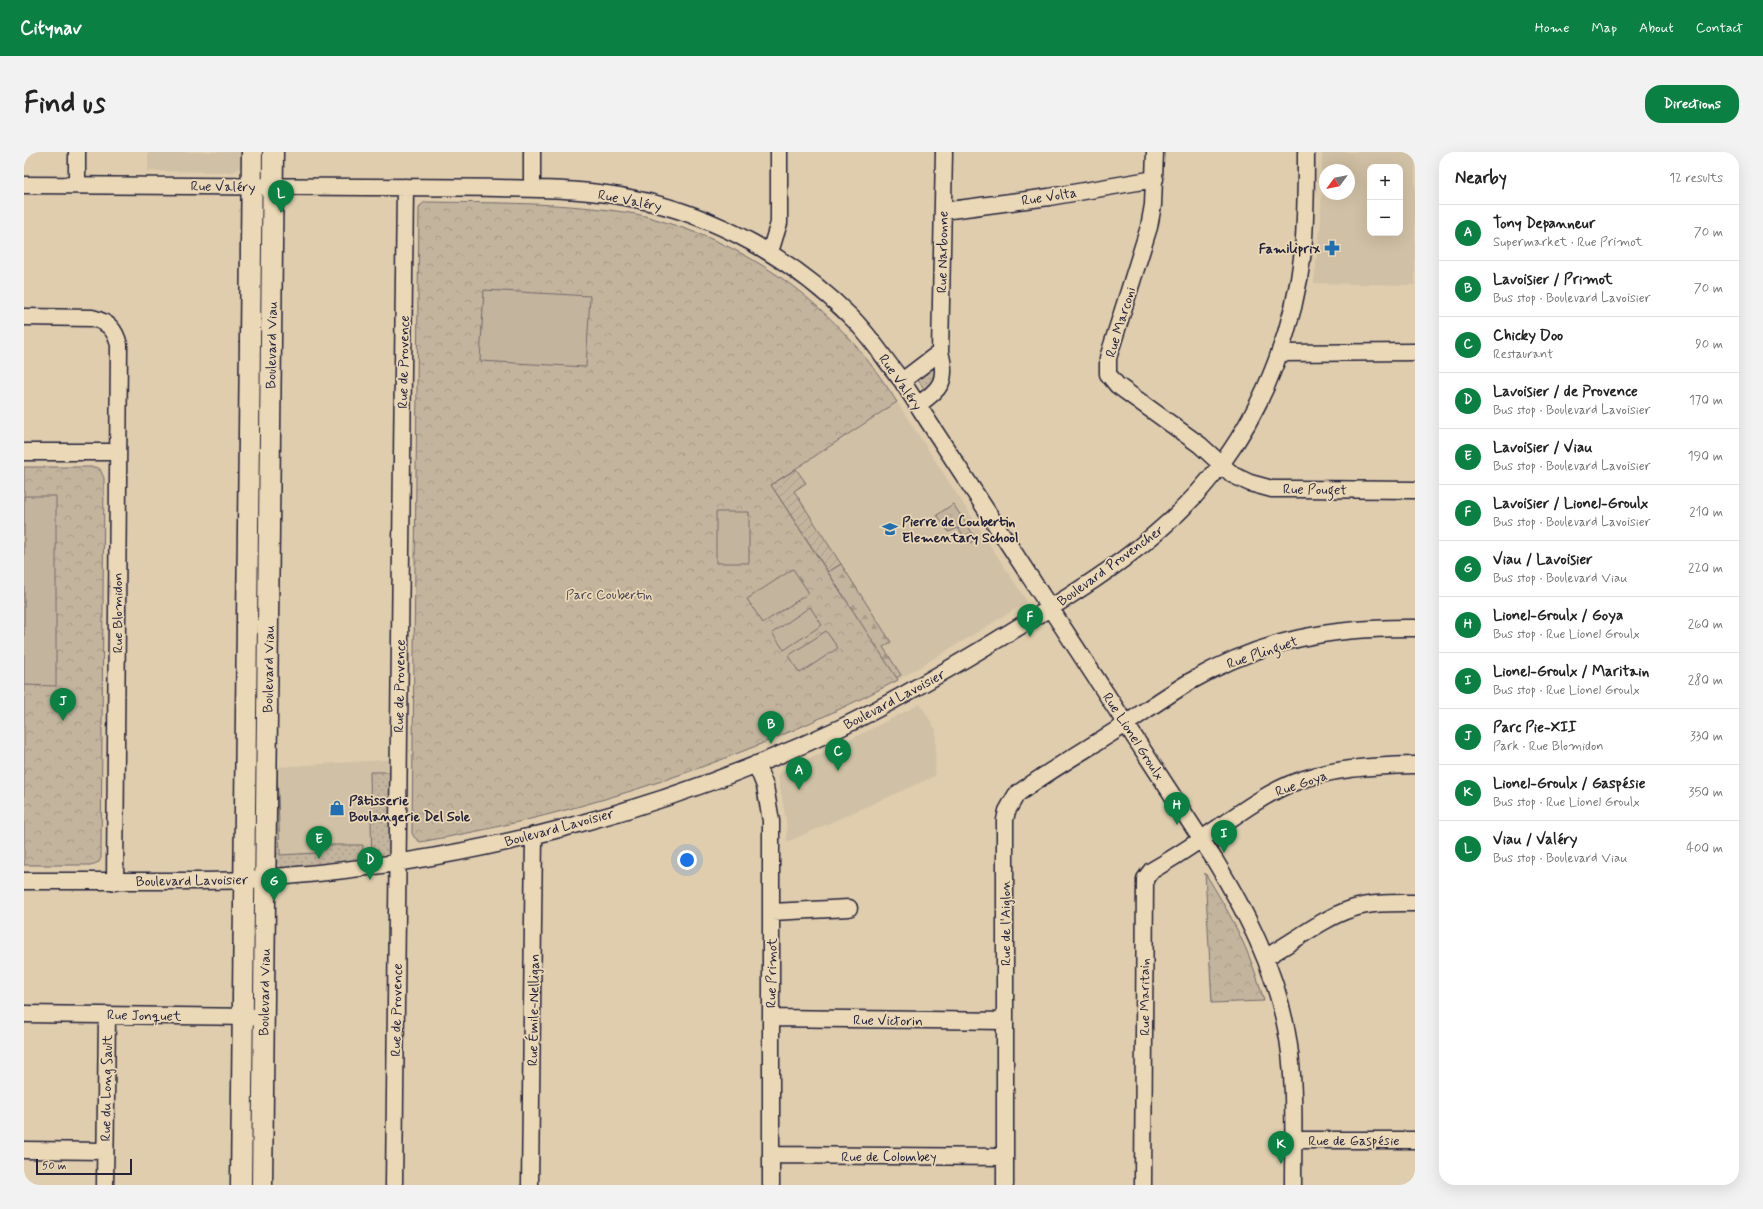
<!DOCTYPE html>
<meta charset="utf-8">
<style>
body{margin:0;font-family:Mynerve,sans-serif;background:#f2f2f2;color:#222}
.controls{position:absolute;right:12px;top:12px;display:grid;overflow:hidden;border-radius:8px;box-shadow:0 4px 16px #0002}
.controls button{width:36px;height:36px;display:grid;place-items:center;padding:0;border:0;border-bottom:1px solid #e0e0e0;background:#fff;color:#222;font:20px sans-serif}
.compass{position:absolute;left:1295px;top:12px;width:36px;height:36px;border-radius:50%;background:#fff;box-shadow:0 4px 16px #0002;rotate:238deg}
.scale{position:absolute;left:12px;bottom:10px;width:96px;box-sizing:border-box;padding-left:4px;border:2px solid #22223b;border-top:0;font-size:11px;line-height:14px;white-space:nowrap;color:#22223b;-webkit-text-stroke:3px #ebd8b6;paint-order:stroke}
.you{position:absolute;left:663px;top:708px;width:14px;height:14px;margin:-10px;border:3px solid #fff;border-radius:50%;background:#1a73e8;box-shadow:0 0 0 6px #1a73e833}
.badge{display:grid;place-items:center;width:26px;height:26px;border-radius:50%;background:#0b8043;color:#fff;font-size:13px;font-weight:700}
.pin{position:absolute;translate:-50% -33px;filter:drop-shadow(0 1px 2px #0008)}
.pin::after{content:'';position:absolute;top:21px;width:14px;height:12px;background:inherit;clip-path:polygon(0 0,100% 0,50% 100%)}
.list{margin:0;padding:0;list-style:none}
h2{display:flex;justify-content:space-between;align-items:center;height:52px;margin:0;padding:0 16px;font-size:17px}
h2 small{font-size:13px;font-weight:400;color:#767676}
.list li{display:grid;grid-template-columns:26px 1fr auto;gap:12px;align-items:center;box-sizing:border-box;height:56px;padding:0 16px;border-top:1px solid #e0e0e0}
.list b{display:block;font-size:15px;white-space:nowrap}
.list p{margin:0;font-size:13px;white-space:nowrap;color:#767676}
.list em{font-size:13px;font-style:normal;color:#767676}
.map{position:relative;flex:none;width:1391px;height:1033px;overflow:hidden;border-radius:16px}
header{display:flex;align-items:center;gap:24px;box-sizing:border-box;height:56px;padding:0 20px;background:#0b8043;color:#fff}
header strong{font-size:19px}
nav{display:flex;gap:22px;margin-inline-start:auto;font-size:14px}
.intro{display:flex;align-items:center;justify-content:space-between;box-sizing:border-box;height:96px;padding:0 24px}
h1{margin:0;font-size:28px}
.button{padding:10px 18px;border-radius:16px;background:#0b8043;color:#fff;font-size:14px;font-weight:700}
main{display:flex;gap:24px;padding:0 24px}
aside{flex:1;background:#fff;border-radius:16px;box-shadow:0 4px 16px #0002}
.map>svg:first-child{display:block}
.built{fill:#d0c0a5;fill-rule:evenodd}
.grass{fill:url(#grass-dots);stroke:#726b6c}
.forest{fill:url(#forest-firs);stroke:#726b6c}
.park{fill:url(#park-crowns);stroke:#726b6c}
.garden{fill:url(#garden-furrows);stroke:#726b6c}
.pitch{fill:#c3b49d;stroke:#726b6c}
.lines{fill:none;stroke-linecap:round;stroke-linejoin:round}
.minor-casing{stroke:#22223b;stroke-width:19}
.major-casing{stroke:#22223b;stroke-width:23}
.minor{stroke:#ebd8b6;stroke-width:16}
.major{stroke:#ebd8b6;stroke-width:20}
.labels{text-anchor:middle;stroke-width:3.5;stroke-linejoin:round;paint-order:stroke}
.street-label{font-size:14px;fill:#22223b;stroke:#ebd8b6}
.poi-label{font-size:14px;font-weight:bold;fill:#22223b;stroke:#ebd8b6;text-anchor:start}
.park-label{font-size:14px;fill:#4a4654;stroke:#ebd8b6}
</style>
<header>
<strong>Citynav</strong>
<nav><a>Home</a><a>Map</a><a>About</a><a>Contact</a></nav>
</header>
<div class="intro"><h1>Find us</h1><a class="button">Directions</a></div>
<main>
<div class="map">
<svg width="1391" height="1033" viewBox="0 0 1391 1033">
<defs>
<pattern id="grass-dots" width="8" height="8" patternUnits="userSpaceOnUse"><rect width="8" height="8" fill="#c3b49d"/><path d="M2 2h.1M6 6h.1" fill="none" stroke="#a79a88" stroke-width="1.8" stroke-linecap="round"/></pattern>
<pattern id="forest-firs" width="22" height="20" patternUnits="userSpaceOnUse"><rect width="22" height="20" fill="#c3b49d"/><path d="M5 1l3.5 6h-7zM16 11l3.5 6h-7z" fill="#a79a88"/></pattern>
<pattern id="park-crowns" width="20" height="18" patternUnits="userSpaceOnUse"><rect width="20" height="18" fill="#c3b49d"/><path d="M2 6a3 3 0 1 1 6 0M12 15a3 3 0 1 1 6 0" fill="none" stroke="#a79a88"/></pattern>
<pattern id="garden-furrows" width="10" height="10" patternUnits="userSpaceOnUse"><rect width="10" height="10" fill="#c3b49d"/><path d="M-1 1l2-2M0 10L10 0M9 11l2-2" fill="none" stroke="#a79a88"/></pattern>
</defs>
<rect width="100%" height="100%" fill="#dfcdae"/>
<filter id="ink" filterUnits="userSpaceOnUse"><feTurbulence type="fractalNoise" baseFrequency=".025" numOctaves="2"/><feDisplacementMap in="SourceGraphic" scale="8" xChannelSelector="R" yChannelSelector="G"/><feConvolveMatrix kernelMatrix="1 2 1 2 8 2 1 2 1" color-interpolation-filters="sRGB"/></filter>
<g filter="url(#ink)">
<path class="built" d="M 124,0 L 217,0 L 217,13 L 215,17 L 209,20 L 124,19 Z
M 1298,0 L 1391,0 L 1391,133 L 1290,131 L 1297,69 ZM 1346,15 L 1376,15 L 1376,81 L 1346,81 ZM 1301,18 L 1325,18 L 1325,42 L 1301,42 Z
M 873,250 L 1002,448 L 1000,452 L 874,528 L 747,333 Z
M 896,552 L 912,578 L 911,624 L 763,690 L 762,668 L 754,624 L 757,620 L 828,587 Z
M 374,607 L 373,711 L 259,724 L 243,618 L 253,615 Z"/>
<path class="grass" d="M 911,214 L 914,228 L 902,240 L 894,228 Z
M 253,615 L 256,703 L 293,701 L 293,693 L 339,693 L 339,716 L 242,726 L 243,618 Z
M 346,620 L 374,620 L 373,711 L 348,715 Z"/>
<path class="forest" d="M 817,412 L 867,490 L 859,495 L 877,523 L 872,526 L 804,420 Z"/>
<path class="park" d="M 401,50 C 472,51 542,50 612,62 C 628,65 643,71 659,76 C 752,108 821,168 873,250 L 747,333 L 874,528 C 723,607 564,661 396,690 L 390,685 L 388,681 L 395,57 L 396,54 Z
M 0,315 L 72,315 L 76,317 L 80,326 L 77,706 L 75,710 L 67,713 L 0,713 Z
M 929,352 L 951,385 L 948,390 L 944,391 L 934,376 L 925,380 L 913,363 Z
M 1181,721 C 1207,762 1228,803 1240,849 L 1188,851 Z"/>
<path class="garden" d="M 772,317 L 782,331 L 770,339 L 817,412 L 804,420 L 747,333 Z"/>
<path class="pitch" d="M 460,138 L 566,144 L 562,215 L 456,209 Z
M 0,344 L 32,344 L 32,534 L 0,533 Z
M 692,360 L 725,360 L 725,411 L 692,411 Z
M 769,417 L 785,441 L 739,471 L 723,447 Z
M 786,455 L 798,473 L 760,498 L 748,481 Z
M 802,479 L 814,496 L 776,521 L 764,504 Z"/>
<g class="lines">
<defs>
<path id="minor" d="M 1131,0 L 1129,53 L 1125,75 L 1084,206 L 1084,222 L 1093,233 L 1176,293 L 1209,323 L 1226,331 L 1248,337 L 1270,337 L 1391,338
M 0,33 C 114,34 227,34 341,35 C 385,35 430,35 474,36 C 519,37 566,37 611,47 C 692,63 769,107 828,166 C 847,185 861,208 878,229 L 1190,707 C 1222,760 1250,814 1262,876 C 1272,924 1269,983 1269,1033
M 53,33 L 53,0
M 508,37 L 508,0
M 919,59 L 1025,45 L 1131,27
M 746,100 L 755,71 L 755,0
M 0,165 L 68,166 C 84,170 91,177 95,193 L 91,730
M 1255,201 L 1391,200
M 878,229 L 916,200
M 893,253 C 917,238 924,228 916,200 L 920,0
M 0,300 L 94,300
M 732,612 L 741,634 L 747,669 L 747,1033
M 0,729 C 52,729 104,729 156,729 C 178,729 200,729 222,728 C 236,728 249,725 263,724 C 452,708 644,657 816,576 C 870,550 922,519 973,488 C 1055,439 1141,389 1198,311 C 1242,251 1271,173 1279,99 C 1282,66 1282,33 1282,0
M 748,760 L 825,756
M 1242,805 C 1270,790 1297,767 1327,757 C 1348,750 1370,751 1391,751
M 0,862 L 230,865
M 747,866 L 981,869
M 1269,988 L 1391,988
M 0,998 L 81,999
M 748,1003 L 981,1005
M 81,1033 L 83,863
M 370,1033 L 381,35
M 506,1033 L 510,683
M 981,1033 L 981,668 L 983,659 L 992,643 C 1024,619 1060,599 1094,577 C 1118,561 1142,544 1167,529 C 1240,487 1308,475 1391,476
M 1119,1033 L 1121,727 L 1127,719 C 1144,709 1160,699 1176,688 C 1205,669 1233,646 1266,632 C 1305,616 1349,614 1391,613"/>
<path id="major" d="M 217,1033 L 228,0
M 238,1033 L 249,0"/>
</defs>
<use href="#minor" class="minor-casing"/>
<use href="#major" class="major-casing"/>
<use href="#minor" class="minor"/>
<use href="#major" class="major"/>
</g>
</g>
<defs>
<symbol id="pharmacy-bare" viewBox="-9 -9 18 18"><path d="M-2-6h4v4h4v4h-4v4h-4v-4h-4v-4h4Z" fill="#1f6fb2" stroke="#ebd8b6" stroke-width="2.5" paint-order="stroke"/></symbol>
<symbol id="school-bare" viewBox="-9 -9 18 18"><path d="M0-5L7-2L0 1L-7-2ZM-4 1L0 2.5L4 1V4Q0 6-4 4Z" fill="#1f6fb2" stroke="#ebd8b6" stroke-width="2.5" paint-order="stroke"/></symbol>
<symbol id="shop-bare" viewBox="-9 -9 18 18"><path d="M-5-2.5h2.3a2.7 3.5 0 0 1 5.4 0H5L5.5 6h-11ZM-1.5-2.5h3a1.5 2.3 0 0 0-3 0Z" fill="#1f6fb2" stroke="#ebd8b6" stroke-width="2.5" paint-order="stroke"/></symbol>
</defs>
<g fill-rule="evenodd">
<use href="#pharmacy-bare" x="1297" y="85" width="22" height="22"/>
<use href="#school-bare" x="855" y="366" width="22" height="22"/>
<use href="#shop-bare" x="302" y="645" width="22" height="22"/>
</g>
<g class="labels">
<g class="street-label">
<text transform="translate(199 34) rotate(1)" y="5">Rue Valéry</text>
<text transform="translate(1025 44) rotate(-9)" y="5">Rue Volta</text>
<text transform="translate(606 48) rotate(11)" y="5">Rue Valéry</text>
<text transform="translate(918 100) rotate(-89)" y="5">Rue Narbonne</text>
<text transform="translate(1096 170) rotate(-73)" y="5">Rue Marconi</text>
<text transform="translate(247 193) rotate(-89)" y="5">Boulevard Viau</text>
<text transform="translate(379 210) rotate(-89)" y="5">Rue de Provence</text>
<text transform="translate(877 230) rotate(55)" y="5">Rue Valéry</text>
<text transform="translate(1291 337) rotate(1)" y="5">Rue Pouget</text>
<text transform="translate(1086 413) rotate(-36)" y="5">Boulevard Provencher</text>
<text transform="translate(93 461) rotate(-90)" y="5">Rue Blomidon</text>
<text transform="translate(1238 500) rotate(-19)" y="5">Rue Plinguet</text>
<text transform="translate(244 517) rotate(-89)" y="5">Boulevard Viau</text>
<text transform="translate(375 534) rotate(-89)" y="5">Rue de Provence</text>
<text transform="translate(870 547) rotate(-28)" y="5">Boulevard Lavoisier</text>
<text transform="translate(1110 584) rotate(57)" y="5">Rue Lionel Groulx</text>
<text transform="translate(1277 631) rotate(-19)" y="5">Rue Goya</text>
<text transform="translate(535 675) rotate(-15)" y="5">Boulevard Lavoisier</text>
<text transform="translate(168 728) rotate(-1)" y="5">Boulevard Lavoisier</text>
<text transform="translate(981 771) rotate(-90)" y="5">Rue de l'Aiglon</text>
<text transform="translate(747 821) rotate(-89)" y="5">Rue Primot</text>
<text transform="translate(240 840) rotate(-89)" y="5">Boulevard Viau</text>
<text transform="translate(1120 845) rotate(-90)" y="5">Rue Maritain</text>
<text transform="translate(372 858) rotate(-89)" y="5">Rue de Provence</text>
<text transform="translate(509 858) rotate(-89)" y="5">Rue Émile-Nelligan</text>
<text transform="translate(120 863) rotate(1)" y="5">Rue Jonquet</text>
<text transform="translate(864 868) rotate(1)" y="5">Rue Victorin</text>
<text transform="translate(82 936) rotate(-89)" y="5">Rue du Long Sault</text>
<text x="1330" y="993">Rue de Gaspésie</text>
<text x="865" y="1009">Rue de Colombey</text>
</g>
<g class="poi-label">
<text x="1296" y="101" text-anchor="end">Familiprix</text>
<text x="878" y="374">Pierre de Coubertin<tspan x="878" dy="16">Elementary School</tspan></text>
<text x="325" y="653">Pâtisserie<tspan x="325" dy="16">Boulangerie Del Sole</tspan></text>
</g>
<g class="park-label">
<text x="585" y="447">Parc Coubertin</text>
</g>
</g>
</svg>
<div class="controls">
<button>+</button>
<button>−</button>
</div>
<svg class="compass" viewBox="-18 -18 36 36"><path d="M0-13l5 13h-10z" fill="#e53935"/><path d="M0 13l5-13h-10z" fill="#767676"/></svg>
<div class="scale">50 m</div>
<div class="you"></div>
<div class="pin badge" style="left:775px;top:638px">A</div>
<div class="pin badge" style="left:747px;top:592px">B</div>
<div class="pin badge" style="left:814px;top:619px">C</div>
<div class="pin badge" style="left:346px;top:728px">D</div>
<div class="pin badge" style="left:295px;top:707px">E</div>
<div class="pin badge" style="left:1006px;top:485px">F</div>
<div class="pin badge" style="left:250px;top:749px">G</div>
<div class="pin badge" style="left:1153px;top:673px">H</div>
<div class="pin badge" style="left:1200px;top:701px">I</div>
<div class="pin badge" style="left:39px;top:569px">J</div>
<div class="pin badge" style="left:1257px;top:1012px">K</div>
<div class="pin badge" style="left:257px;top:61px">L</div>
</div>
<aside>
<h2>Nearby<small>12 results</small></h2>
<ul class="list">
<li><span class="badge">A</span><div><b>Tony Depanneur</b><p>Supermarket · Rue Primot</p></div><em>70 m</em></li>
<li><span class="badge">B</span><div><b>Lavoisier / Primot</b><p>Bus stop · Boulevard Lavoisier</p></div><em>70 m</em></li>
<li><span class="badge">C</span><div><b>Chicky Doo</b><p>Restaurant</p></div><em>90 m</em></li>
<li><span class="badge">D</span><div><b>Lavoisier / de Provence</b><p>Bus stop · Boulevard Lavoisier</p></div><em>170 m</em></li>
<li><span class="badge">E</span><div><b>Lavoisier / Viau</b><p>Bus stop · Boulevard Lavoisier</p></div><em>190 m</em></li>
<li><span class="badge">F</span><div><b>Lavoisier / Lionel-Groulx</b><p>Bus stop · Boulevard Lavoisier</p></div><em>210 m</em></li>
<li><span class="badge">G</span><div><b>Viau / Lavoisier</b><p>Bus stop · Boulevard Viau</p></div><em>220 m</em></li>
<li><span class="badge">H</span><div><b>Lionel-Groulx / Goya</b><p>Bus stop · Rue Lionel Groulx</p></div><em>260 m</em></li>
<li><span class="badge">I</span><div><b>Lionel-Groulx / Maritain</b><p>Bus stop · Rue Lionel Groulx</p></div><em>280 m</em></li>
<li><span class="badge">J</span><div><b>Parc Pie-XII</b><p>Park · Rue Blomidon</p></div><em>330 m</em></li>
<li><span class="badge">K</span><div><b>Lionel-Groulx / Gaspésie</b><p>Bus stop · Rue Lionel Groulx</p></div><em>350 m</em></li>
<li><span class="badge">L</span><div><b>Viau / Valéry</b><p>Bus stop · Boulevard Viau</p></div><em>400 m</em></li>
</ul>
</aside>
</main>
